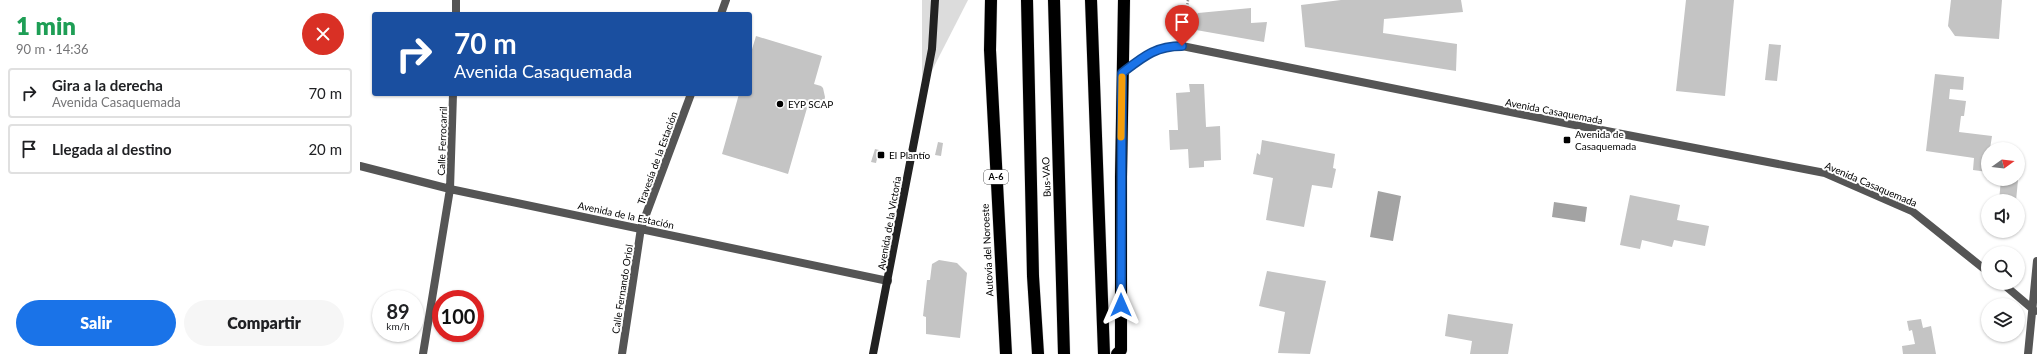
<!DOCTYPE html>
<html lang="es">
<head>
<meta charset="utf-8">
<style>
	:root { --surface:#fff; --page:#f6f6f6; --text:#202124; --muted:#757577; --line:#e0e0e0; --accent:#1a73e8 }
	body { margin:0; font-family:Lato,sans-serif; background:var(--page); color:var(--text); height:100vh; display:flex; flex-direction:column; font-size:15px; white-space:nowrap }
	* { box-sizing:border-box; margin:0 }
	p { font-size:13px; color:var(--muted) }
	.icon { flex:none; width:22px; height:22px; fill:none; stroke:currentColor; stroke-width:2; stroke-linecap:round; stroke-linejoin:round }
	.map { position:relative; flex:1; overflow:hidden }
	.panel { display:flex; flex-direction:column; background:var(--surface); width:360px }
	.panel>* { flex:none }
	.hud { position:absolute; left:12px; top:12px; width:380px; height:84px; border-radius:4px; box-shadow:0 1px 3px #0004; background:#1a4fa0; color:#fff; overflow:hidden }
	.needle { width:26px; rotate:75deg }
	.tools { position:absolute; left:1621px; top:142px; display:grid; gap:8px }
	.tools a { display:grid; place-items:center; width:44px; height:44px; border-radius:50%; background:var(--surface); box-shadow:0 1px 3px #0004; font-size:20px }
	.speed { position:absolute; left:12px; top:290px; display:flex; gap:8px; font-size:20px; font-weight:700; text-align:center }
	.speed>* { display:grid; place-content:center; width:52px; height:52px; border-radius:50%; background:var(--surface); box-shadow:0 1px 3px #0004; line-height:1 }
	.speed small { font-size:10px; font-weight:400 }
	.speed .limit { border:6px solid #d22; background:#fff; color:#111 }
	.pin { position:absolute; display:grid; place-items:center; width:34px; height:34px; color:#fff; margin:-41px -17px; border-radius:50% 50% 50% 0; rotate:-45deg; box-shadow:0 0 4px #0007 }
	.pin .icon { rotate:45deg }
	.me { position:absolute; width:44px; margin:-22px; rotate:0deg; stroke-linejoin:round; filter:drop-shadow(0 0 3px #0008) }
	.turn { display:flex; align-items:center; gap:14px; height:84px; padding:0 16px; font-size:18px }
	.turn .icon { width:52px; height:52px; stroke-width:2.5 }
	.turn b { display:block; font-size:28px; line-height:34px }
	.round { display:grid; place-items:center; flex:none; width:42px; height:42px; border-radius:21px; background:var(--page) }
	.summary { display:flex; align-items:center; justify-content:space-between; height:68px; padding:0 16px }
	h1 { font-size:24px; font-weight:800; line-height:30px; color:#1e9e55 }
	.cta { display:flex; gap:8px; margin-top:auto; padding:8px 16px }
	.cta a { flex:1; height:46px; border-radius:24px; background:var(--accent); color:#fff; font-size:16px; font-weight:800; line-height:46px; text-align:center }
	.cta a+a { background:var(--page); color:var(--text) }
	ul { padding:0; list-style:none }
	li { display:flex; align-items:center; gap:12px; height:50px; margin:0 8px 6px; padding:0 8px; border:2px solid var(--line); border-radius:4px }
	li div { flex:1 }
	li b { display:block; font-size:15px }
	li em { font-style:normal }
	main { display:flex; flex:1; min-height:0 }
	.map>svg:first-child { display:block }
</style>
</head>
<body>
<main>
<section class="panel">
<div class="summary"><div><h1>1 min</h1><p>90 m · 14:36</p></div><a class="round" style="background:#d93025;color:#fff"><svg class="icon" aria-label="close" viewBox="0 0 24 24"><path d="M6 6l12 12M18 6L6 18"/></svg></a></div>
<ul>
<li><svg class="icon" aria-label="right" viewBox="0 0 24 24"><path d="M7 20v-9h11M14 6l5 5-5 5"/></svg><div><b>Gira a la derecha</b><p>Avenida Casaquemada</p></div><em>70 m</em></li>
<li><svg class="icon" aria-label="arrive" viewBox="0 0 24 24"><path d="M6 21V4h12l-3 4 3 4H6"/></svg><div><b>Llegada al destino</b></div><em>20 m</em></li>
</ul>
<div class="cta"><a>Salir</a><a>Compartir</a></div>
</section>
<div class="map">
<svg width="1677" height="354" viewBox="0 0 1677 354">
	<rect width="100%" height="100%" fill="#fff"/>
	<path fill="#dcdcdc" d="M562,0H608L562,90Z"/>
	<path fill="#a3a3a3" d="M1018,191L1041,196L1033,241L1010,237Z
		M1194,202L1227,207L1225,222L1192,217Z"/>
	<path fill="#c4c4c4" d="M981,0H1101L1103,12L1024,19L1023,33L1097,44L1096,71L945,47L941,5Z
		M1326,0H1374L1365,96L1316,91Z
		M1591,0H1642L1639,39L1595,36L1588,26Z
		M891,8V23L907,22L904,42L836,30L830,22L838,13Z
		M396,36L462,56L454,84L461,86L463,88L465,97L464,102L457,108H447L428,174L362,154L379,94H390V56Z
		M1409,44L1421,45L1417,81L1405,80Z
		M1575,74L1604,77L1603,90L1590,89L1589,99L1606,101L1604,116H1601L1599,132L1632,136L1630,149H1628V172L1613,170L1614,158L1566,151Z
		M829,84H844L846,127L860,126L861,160L844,161V167L829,168L828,149L810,150L809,130H818L816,93L830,92Z
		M902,140L975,154L973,168L976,169L972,188L952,185L944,227L906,220L913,178L893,174L897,153L900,155Z
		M578,142L583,143L581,156L575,155Z
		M515,149L519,150L516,163L511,162Z
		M1641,179L1658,180L1656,201H1639Z
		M1270,195L1320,205L1317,220L1349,226L1345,246L1314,240L1312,247L1282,240L1280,249L1260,245Z
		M579,260L597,263L607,273L600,338L566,334V317L563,316L567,280H570L572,264Z
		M907,271L966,281L950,354L918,353L925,312L899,306Z
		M1088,314L1153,324L1148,354H1110L1112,341L1085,336Z
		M1561,319L1563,328L1571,326L1576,354H1543L1542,346L1555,344L1552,330L1549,331L1547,321Z"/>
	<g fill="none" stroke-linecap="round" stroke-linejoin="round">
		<g stroke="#dbdbdb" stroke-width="13">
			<path id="highway" d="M631,0L630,50L646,354
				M667,0L673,276L678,354
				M694,0L704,354
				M731,0L744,354
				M757,354L761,350V177L764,0"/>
		</g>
		<path stroke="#777" stroke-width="2.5" stroke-dasharray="1 2" stroke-linecap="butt" d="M824,31L828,0"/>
		<path stroke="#555" stroke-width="8" d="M96,14V0
			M361,14L366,0
			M762,73C783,57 795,46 822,46L1210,124L1465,173L1552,211L1628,272
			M0,166L90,189L528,281
			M1642,283L1675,311
			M63,354L90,189L93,94
			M262,354L281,228L331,94
			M1668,354L1677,261"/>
		<path stroke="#222" stroke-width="8" d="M513,354L572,49L575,0"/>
		<use href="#highway" stroke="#000" stroke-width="12"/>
	</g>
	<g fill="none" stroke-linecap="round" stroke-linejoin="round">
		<g stroke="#114b97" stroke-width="10">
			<path id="route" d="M761,305L762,73C783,57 795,46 822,46"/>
		</g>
		<use href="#route" stroke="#1a73e8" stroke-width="7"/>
		<path stroke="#f59e0b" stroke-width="7" d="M761,137L762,77"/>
	</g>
	<g fill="#000" stroke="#fff" stroke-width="1.5">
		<circle cx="420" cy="104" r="4"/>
		<rect x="1203" y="136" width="8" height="8" rx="2"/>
		<rect x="517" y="151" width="8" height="8" rx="2"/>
	</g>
	<g text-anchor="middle" stroke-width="4" stroke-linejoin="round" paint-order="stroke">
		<rect fill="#fff" stroke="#4c4c4c" stroke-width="1" x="624" y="170" width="24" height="14" rx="3"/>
		<g font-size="9" font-weight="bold" fill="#000">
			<text x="636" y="180">A-6</text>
		</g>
		<g font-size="10" fill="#000" stroke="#fff" text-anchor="start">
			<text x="428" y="108">EYP SCAP</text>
			<text x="1215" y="138">Avenida de<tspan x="1215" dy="12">Casaquemada</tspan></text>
			<text x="529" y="159">El Plantío</text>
		</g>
		<g font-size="10" fill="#000" stroke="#fff">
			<text transform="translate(1194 111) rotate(11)" y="4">Avenida Casaquemada</text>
			<text transform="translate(82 141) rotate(-88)" y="4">Calle Ferrocarril</text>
			<text transform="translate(297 158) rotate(-70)" y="4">Travesía de la Estación</text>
			<text transform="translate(686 177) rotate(-92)" y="4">Bus-VAO</text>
			<text transform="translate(1511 184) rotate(23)" y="4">Avenida Casaquemada</text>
			<text transform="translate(266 215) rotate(12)" y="4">Avenida de la Estación</text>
			<text transform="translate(529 223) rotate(-80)" y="4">Avenida de la Victoria</text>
			<text transform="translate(627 250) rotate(-93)" y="4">Autovía del Noroeste</text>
			<text transform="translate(262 289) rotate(-81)" y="4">Calle Fernando Oriol</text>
		</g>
	</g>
</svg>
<div class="tools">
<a><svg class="needle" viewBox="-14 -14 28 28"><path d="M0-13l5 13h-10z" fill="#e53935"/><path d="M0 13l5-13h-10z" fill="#757577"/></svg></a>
<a><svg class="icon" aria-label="sound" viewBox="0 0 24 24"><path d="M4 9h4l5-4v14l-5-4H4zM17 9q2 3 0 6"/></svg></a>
<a><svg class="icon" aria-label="search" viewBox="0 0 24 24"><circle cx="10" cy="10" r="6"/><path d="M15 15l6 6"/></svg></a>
<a><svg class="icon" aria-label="layers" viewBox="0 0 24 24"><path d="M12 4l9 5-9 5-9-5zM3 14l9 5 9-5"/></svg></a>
</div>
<div class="speed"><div>89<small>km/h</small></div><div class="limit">100</div></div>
<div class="pin" style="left:822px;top:46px;background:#d93025"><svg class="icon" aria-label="arrive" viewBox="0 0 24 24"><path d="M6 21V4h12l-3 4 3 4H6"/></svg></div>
<svg class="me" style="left:761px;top:305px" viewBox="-20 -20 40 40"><path d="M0-17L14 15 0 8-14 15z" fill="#1a73e8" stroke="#fff" stroke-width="4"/></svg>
<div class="hud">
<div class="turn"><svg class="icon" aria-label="right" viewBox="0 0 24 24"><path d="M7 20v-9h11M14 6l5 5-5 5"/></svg><div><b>70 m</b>Avenida Casaquemada</div></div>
</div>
</div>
</main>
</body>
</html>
